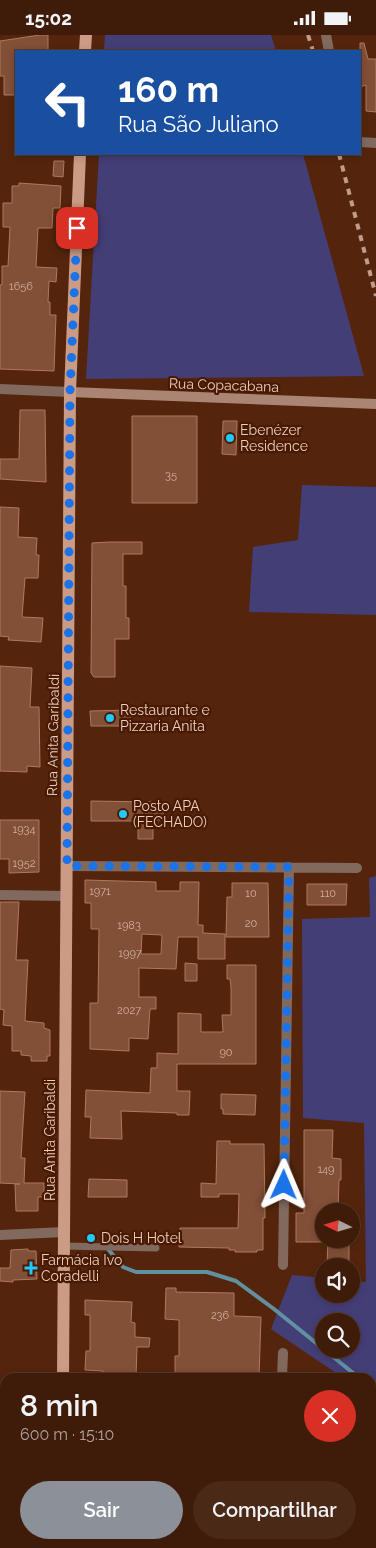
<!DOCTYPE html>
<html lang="pt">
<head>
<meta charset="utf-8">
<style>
	:root { --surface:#3f1c09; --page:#4a2917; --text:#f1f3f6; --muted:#ada19c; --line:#583a2a; --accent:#8c9099 }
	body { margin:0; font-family:Raleway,sans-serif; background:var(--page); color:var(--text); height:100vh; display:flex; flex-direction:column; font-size:19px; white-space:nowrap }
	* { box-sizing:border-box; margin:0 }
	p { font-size:16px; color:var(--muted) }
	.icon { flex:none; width:28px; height:28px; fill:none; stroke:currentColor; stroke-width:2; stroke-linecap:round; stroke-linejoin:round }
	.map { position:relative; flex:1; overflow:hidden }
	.sheet { position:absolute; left:0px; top:1338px; width:376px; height:176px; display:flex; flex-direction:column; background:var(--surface); border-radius:15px 15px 0 0; box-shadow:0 2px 8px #0003,0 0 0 1px var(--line) }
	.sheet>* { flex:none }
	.hud { position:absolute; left:15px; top:15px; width:346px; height:105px; border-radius:0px; box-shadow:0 2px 8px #0003,0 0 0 1px var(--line); background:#1a4fa0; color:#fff; overflow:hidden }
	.needle { width:32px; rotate:275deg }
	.controls { position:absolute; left:315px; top:1168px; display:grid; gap:10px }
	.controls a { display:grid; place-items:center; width:45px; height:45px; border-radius:50%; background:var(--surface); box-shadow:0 2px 8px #0003,0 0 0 1px var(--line); font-size:25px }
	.pin { position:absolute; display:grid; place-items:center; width:42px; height:42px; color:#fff; margin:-21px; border-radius:10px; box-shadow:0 2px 8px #0006 }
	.me { position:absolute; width:55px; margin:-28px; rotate:1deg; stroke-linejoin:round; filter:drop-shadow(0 0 4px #0008) }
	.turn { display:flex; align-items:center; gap:18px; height:105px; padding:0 20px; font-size:22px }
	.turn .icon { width:65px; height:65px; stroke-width:2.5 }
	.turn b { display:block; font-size:35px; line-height:42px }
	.round { display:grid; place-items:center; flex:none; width:52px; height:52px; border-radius:26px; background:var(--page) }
	.head { display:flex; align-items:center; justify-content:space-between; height:85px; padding:0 20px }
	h1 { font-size:30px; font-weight:600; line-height:38px }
	.cta { display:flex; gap:10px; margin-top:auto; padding:10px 20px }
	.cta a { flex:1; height:58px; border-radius:30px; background:var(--accent); color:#fff; font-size:20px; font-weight:600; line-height:58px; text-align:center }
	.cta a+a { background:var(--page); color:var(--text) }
	.status { display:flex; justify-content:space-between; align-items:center; height:35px; padding:0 25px; background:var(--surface); direction:ltr }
	.status svg { height:14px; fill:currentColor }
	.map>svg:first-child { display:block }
</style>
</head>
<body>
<div class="status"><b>15:02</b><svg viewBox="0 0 49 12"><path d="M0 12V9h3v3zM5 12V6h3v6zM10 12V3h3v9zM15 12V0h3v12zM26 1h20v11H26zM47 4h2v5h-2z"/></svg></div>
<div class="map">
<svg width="376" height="1513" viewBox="0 0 376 1513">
	<rect width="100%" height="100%" fill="#54250c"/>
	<path fill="#443e77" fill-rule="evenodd" d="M105,0H271L276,16H104Z
		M99,119H303L364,341L86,344Z
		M302,450L376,452V580L249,577L253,512L298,505Z
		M376,841V1384L371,1377V1342H342L271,1294L292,1240L324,1243V1259H351V1246L366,1247L364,1088L303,1083L302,884L370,882L369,843ZM324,1286H351V1314H324Z"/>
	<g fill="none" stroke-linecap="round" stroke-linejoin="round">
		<path stroke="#6191a1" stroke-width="4" d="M108,1214L123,1232L136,1237H207L236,1246L274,1274L358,1342
			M371,1354L376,1358"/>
	</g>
	<path fill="#824f37" stroke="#af795f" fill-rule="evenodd" d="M40,0H48V16H16V60H4V41H0V6Z
		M360,8H364L368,24H376V77L366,76V50L360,52Z
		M54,126H64L63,142L53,141Z
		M19,148L61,151L60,173H53L52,193H38L36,232L57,233L56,247L49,246L48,267H50V280H56L54,336L0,334V250H2V231H8L10,192H3V168H12V151H19Z
		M20,375H45L46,447L0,444V424H19Z
		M132,381H197V468H132Z
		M223,386H237L236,420L222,419Z
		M0,472L19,473L18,502L37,503L36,520H39L38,543H25L22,582L43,583L41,607L8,605L9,602L0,601Z
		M110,507H142V519H123V551H126V583H129V604H115V642H94L91,638L92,508Z
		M0,631L32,633L30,672H39L40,732L27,731V737L0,736Z
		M130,675V691H91L90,676Z
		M91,766L153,767V769H163L164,785H153V804H138V786H91Z
		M0,785H39V837L9,838V824H0Z
		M85,845L156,847V856H180V847H199L198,890H203V898L225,899V924H198V902H178L176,934L139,933V962H156V974H150L148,1004L129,1003V1016L90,1014V968H98L99,894H91V868H85ZM142,899L162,900L161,919H141Z
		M232,848H268L269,902H226L227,862H232Z
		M307,849H347L346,870H307Z
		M0,867H19L16,925H28L25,986L44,988V993L50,995V1021H47V1026H31V1021L21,1020V1016H12V991L3,990L4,975L0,974Z
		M185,928L197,929V946H185Z
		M227,930H256V1029H177V1056H190L189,1080H177V1078L121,1076L122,1104L90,1103L91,1082H85L86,1055L150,1058L151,1033H157V1018L178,1019V978L201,979V997H223L222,980H231V953L230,944H227Z
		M0,1056L25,1057L21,1123H25L24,1148H44V1162H38V1176H16L15,1149H20L0,1148Z
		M221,1059L256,1060L255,1080L223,1079V1074H221Z
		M304,1095H333L332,1123L341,1124V1145H339L338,1176H324V1207H296V1178H304Z
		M217,1106H230V1109H264L265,1183H263V1215H257V1217H235V1215H229V1213L179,1212L180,1193H238L239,1159H219V1162H201V1148L216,1149Z
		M89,1144L127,1145V1162H88Z
		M328,1204H349V1231H327Z
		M28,1214V1216H36L37,1244L13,1245V1247L0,1246V1233H10L11,1215Z
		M166,1253H176V1257L234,1258V1281L261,1282L259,1342H175V1321H179V1285L165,1284Z
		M85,1265L132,1267L131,1287L135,1288V1302L150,1303L149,1312H137L136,1342H103V1336L85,1335L86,1316H90V1280H85Z"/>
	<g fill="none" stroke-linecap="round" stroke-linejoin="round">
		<path stroke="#81695e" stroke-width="7" d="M64,1211L156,1213"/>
		<path stroke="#81695e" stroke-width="10" d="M326,0L329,16
			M360,107L376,108
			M67,831L357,833
			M0,860L67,861
			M0,1200L64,1197
			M283,1230L289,832
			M282,1342L283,1318
			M371,1415H374
			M280,1513V1509"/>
		<path stroke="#81695e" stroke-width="10" d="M0,354L70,357"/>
		<path stroke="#ab8574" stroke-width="10" d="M70,357L376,369"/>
		<path stroke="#cc9b85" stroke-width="12" d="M85,16L86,0
			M63,1342L70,357L80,119
			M61,1513L62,1509"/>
		<path stroke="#bf9c8b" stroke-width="4" stroke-dasharray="6 6" stroke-linecap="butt" d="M308,0L313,16
			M339,119L376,261"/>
	</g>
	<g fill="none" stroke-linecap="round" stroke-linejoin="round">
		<path stroke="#1a73e8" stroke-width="9" stroke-dasharray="0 16.2" d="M77,193L70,357L67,831L289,832L284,1150"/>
	</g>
	<g fill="#1fc9fd" stroke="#481a02" stroke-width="2">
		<circle cx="230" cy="403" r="5"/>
		<circle cx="110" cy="683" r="5"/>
		<circle cx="123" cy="779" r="5"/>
		<circle cx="91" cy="1203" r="5"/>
		<path d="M28.5 1225.5h5v5h5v5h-5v5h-5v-5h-5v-5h5z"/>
	</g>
	<g text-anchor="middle" stroke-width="4.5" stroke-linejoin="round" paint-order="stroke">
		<g font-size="11" fill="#d2ae9e">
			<text x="21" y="255">1656</text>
			<text x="171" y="444">35</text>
			<text x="24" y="798">1934</text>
			<text x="24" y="832">1952</text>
			<text x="100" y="860">1971</text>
			<text x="251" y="862">10</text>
			<text x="328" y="862">110</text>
			<text x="251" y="892">20</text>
			<text x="129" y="894">1983</text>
			<text x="130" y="922">1997</text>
			<text x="129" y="979">2027</text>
			<text x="226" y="1021">90</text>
			<text x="326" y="1138">149</text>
			<text x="220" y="1284">236</text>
		</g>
		<g font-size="14" fill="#eccdc0" stroke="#481a02">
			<text transform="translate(224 350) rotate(2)" y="5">Rua Copacabana</text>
			<text transform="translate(53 700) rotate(-89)" y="5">Rua Anita Garibaldi</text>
			<text transform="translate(50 1105) rotate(-90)" y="5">Rua Anita Garibaldi</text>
		</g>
		<g font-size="14" fill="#eccdc0" stroke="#481a02" text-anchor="start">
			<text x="240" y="400">Ebenézer<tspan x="240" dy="16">Residence</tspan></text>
			<text x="120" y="680">Restaurante e<tspan x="120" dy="16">Pizzaria Anita</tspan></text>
			<text x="133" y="776">Posto APA<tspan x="133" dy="16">(FECHADO)</tspan></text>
			<text x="101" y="1208">Dois H Hotel</text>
			<text x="41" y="1230">Farmácia Ivo<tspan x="41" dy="16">Coradelli</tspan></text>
		</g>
	</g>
</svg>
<div class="controls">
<a><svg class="needle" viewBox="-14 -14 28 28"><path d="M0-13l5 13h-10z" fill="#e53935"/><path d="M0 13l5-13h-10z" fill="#ada19c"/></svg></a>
<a><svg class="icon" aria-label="sound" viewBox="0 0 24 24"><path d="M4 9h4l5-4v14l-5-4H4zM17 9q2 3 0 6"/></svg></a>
<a><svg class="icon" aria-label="search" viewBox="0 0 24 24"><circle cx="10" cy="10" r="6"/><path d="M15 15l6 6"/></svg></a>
</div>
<div class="pin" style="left:77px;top:193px;background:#d93025"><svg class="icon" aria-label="arrive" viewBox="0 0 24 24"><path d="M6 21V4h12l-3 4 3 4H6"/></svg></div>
<svg class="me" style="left:284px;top:1150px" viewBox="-20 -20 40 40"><path d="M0-17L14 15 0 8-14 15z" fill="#1a73e8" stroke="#fff" stroke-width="4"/></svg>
<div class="hud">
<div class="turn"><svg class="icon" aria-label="left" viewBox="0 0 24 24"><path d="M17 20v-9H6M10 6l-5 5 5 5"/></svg><div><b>160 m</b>Rua São Juliano</div></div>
</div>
<section class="sheet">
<div class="head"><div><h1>8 min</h1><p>600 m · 15:10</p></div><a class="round" style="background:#d93025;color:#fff"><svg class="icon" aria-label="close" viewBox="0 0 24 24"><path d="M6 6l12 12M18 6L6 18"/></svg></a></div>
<div class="cta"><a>Sair</a><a>Compartilhar</a></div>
</section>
</div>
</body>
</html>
